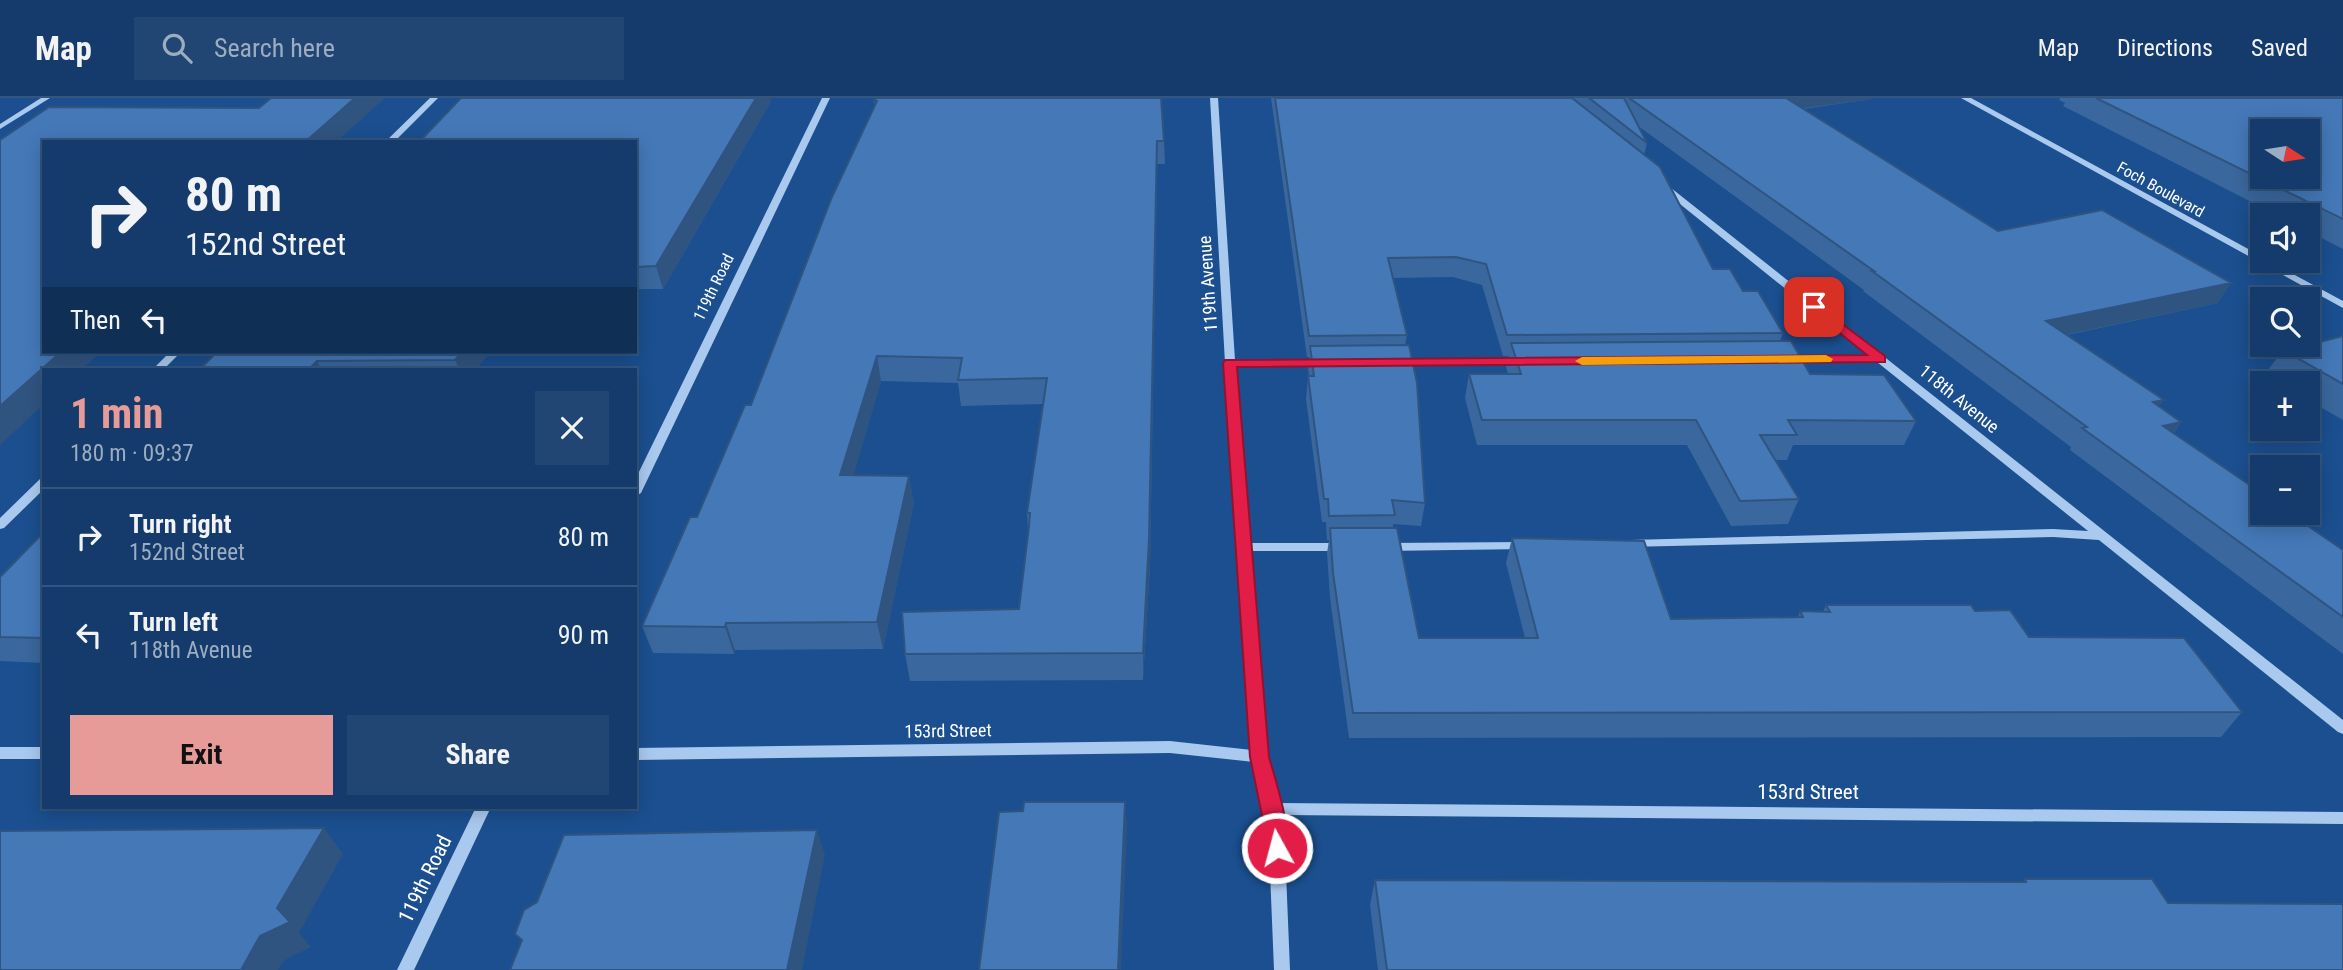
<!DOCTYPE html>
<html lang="en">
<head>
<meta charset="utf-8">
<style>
	:root { --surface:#143b6b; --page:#214673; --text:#f1f3f6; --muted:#9dadc1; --line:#33557e; --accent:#e69b98 }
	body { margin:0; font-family:"Roboto Condensed",sans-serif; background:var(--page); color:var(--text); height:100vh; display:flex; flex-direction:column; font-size:26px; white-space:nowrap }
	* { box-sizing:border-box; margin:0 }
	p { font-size:23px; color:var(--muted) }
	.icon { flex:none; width:38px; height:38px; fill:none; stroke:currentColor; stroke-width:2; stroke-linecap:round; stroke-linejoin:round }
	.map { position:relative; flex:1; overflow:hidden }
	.sheet { position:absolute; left:42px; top:270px; width:595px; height:441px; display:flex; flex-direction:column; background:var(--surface); border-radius:0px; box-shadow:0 4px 18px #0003,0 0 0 2px var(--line) }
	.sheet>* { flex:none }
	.guide { position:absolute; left:42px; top:42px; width:595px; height:214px; border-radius:0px; box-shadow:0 4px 18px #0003,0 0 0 2px var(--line); background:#143b6b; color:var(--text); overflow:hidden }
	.needle { width:46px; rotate:102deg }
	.tools { position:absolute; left:2250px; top:21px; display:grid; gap:14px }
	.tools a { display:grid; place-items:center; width:70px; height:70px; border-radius:0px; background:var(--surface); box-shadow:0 4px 18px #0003,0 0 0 2px var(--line); font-size:35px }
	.pin { position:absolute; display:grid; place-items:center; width:60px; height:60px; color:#fff; margin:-30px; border-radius:14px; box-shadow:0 4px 10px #0006 }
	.me { position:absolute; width:77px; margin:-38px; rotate:353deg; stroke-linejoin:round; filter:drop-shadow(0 0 5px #0008) }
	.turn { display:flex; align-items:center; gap:24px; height:147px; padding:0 28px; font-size:32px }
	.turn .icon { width:91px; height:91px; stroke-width:2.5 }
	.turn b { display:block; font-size:49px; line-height:60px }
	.then { display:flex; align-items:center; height:66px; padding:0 28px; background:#0003; gap:14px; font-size:26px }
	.round { display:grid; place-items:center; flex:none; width:74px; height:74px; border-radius:0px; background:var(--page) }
	.headline { display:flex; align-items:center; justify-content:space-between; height:119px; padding:0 28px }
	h1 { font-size:42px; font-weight:700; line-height:52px; color:var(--accent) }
	.primary-button { display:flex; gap:14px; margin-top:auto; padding:14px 28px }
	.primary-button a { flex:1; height:80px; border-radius:0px; background:var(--accent); color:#111; font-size:28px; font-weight:700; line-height:80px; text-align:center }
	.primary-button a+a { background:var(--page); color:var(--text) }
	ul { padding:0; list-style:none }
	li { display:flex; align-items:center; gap:21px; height:98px; padding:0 28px; border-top:2px solid var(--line) }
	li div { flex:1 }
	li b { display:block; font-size:26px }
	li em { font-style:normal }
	header { display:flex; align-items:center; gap:42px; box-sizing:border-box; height:98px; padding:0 35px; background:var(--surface); border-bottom:2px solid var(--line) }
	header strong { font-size:33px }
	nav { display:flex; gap:38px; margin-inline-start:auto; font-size:24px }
	.search { width:490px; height:63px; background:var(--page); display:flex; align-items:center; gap:18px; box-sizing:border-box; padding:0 24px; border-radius:0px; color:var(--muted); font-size:26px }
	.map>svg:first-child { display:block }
</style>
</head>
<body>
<header>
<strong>Map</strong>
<div class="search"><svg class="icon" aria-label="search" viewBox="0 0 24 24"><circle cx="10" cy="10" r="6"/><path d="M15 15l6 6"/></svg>Search here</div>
<nav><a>Map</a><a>Directions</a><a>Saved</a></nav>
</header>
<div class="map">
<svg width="2343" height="872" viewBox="0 0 2343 872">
	<rect width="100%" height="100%" fill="#1b4f8f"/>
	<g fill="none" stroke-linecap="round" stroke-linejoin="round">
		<path fill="#a9c9ee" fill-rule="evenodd" d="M41,0H50L0,31V26Z
			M430,0H438L394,44H385Z
			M822,0H830L641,395L635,399V382Z
			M1210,0H1218L1235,262L1323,261L1328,264L1323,267L1235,268L1250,445H1343L1349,449L1343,453H1251L1267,659L1278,705L2343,714V726L1280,717L1285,750L1290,872H1274L1269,750L1264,711L1254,664L1170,655L635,662V650L1170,643L1252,652L1225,265Z
			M1961,0H1971L2263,159V163H2269L2343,203V210Z
			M1660,86H1666L2343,622V636L2338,634L2099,442L2053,439L1626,449L1624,446L1626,443L1630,442L2053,431L2088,433L1877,264L1782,263L1781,261L1786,258H1869L1660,90Z
			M170,254H181L164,271H153Z
			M1522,260L1527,263L1526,265L1397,267L1392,264L1397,261Z
			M44,380V391L4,430L0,431V420L40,381Z
			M1525,444L1531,448L1529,451L1385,453L1379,449L1385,445Z
			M0,649H44V661H0Z
			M476,709H491L414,872H397Z"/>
	</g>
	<path fill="#3a679d" d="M461,0H770L771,3L663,191H635V44Z
		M1271,0H1873L1872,1L1803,11L1998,133L2218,205L2067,237L2159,309L2181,324L2174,335L2343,452V556L2070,352L2071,349L1863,193L1864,192L1638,28L1647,45L1644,57L1713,171L1743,193L1783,235L1780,243L1810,276L1916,323L1904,347H1793L1787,362H1775L1799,401L1788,426L1731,428L1687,347H1477L1465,300L1469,276H1508L1506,269L1509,258H1503L1482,187L1453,179L1393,180L1407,237L1405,247L1425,405L1421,428L1393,426V430L1419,540H1525L1506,465L1512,440L1671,521L1798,519L1800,513L1823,514L1826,507L1975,513L2029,539L2242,614L2221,639L1349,640L1330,500L1327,455L1329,442H1327L1326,424H1322L1306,301L1308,278H1309L1308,270L1309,259H1307Z
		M2060,0H2343V151L2308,133V117H2277L2063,8L2065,5L2059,2Z
		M874,3L1164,43L1165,66H1157L1150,468L1143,582L910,583L905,556L1019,511L1028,432L1027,415L1043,306L961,308L958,285L881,283L853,377L914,404L883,551L735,552L734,556L653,555L642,528L697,419L751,307L875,7Z
		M2343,238V322L2308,302V285H2280L2265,276L2283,252Z
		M217,254H490L476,271H200Z
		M44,434V565L0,563V479Z
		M2025,781L2168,805L2343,872H1378L1370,807L1375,782L2023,784Z"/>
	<path fill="#305480" d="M355,0H385L336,44H305Z
		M756,0H770L771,3L663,191L656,168Z
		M1779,0H1873L1872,1L1774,14Z
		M1157,43L1150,468L1143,582V555Z
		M2231,185L2218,205L2035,243L2046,223Z
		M61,254H101L82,271H44V306L0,347V308Z
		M462,254H490L476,271H459L455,262Z
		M877,258L881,283L846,404L840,377Z
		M317,263L321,271H309Z
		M2164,302L2150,323L2153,304Z
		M2181,324L2167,345L2163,328Z
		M909,378L914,404L883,551L877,524Z
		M726,525L735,552L734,556L725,529Z
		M1125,704L1127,730L1121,872H1118Z
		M324,730L343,756L299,835L311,849L283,863L278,872H241Z
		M817,732L825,757L802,872H787Z"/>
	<path fill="#4478b7" stroke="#305480" stroke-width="2" fill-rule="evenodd" d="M271,0H355L305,44H44V254H61L0,308V42L49,9L259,10Z
		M461,0H756L656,168L635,169V44H419Z
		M876,0H1161L1164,43H1157L1149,441L1143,555L905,556L902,514L1019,511L1029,428L1030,415H1027L1047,280L958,282L962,260L877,258L840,377L909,378L877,524L726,525L725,529L642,528L690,419H697L745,307H751L832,99L877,3H874Z
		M1275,0H1572L1660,69L1713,171H1730L1743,193H1758L1783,235L1507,237L1486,166L1456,159L1388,160L1407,237L1309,238Z
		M1589,0H1624L1647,45Z
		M1629,0H1786L1998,133L2102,112L2231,185L2046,223L2164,302L2153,304L2181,324L2163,328L2263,396V415H2289L2343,452V519L2082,330L2087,329L1872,173H1874Z
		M2096,0H2343V121ZM2263,33H2308V79H2263Z
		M2343,238V286L2283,252L2308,247Z
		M1791,243L1810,276L1884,277L1916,323L1788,322L1797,337H1760L1799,401L1740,403L1696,322H1482L1469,276H1521L1511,245Z
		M1409,247L1417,285L1425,405L1392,402L1395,417L1329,418L1328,401H1324L1308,278H1314L1310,248Z
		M217,254H462L455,262L317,263L309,271H200Z
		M1330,430H1397L1419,540H1538L1512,440L1644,443L1671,521L1803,519L1800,513L1830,514L1826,507H1971L1975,513L2010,512L2029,539L2184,540L2242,614L1353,615L1333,475Z
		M44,434V540L0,539V479Z
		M1024,704H1125L1118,872H979L999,714L1023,713Z
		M324,730L277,810L290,824L260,838L241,872H0V733Z
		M817,732L787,872H510L522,842L515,836L524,812L537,804L564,737Z
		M2025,781H2152L2168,805L2343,806V872H1387L1375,782L2026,784Z"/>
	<path fill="#e11d48" stroke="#92132f" stroke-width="2" d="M1814,205L1885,258V264L1237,269L1269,659C1275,681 1294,736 1284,756L1277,758L1270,756L1250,659L1223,265L1225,262L1867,257L1810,211L1808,209Z"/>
	<path fill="#f59e0b" d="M1826,257L1833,261L1831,264L1582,267L1575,263L1582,259Z"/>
	<g text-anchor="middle" stroke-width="7" stroke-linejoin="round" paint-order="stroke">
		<g font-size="16" fill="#fff" stroke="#1b4f8f">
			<text transform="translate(2161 91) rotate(29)" y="6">Foch Boulevard</text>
			<text transform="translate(713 189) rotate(-64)" y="6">119th Road</text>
		</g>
		<g font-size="18" fill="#fff" stroke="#1b4f8f">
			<text transform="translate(1208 186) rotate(-94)" y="6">119th Avenue</text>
			<text transform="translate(1959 301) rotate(39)" y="6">118th Avenue</text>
			<text transform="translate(948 633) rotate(-1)" y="6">153rd Street</text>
		</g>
		<g font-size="21" fill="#fff" stroke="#1b4f8f">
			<text x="1808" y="701">153rd Street</text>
			<text transform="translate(425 781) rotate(-64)" y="7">119th Road</text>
		</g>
	</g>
</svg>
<div class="tools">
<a><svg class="needle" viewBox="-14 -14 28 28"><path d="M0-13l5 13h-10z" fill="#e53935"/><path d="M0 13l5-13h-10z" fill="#9dadc1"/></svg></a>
<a><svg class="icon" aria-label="sound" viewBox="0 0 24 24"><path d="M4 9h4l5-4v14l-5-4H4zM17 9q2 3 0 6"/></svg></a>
<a><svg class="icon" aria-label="search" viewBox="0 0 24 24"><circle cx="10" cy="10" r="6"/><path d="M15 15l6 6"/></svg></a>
<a>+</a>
<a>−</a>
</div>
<div class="pin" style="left:1814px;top:209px;background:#d93025"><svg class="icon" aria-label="arrive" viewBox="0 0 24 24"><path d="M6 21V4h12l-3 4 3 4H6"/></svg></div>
<svg class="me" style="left:1277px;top:750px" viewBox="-20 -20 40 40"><circle r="17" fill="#e11d48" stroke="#fff" stroke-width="3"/><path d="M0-11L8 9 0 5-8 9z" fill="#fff"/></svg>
<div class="guide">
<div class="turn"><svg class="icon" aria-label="right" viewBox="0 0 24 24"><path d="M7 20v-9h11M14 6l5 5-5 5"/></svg><div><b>80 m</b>152nd Street</div></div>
<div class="then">Then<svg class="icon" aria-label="left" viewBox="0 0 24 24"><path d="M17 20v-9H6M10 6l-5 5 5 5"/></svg></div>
</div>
<section class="sheet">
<div class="headline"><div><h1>1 min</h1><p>180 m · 09:37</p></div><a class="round"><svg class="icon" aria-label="close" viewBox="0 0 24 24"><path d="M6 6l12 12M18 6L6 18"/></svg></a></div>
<ul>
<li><svg class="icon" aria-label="right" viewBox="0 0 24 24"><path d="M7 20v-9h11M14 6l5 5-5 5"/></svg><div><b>Turn right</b><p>152nd Street</p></div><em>80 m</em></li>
<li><svg class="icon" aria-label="left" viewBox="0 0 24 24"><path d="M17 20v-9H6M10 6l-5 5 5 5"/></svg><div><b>Turn left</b><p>118th Avenue</p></div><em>90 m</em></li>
</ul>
<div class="primary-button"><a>Exit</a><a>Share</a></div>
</section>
</div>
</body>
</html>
